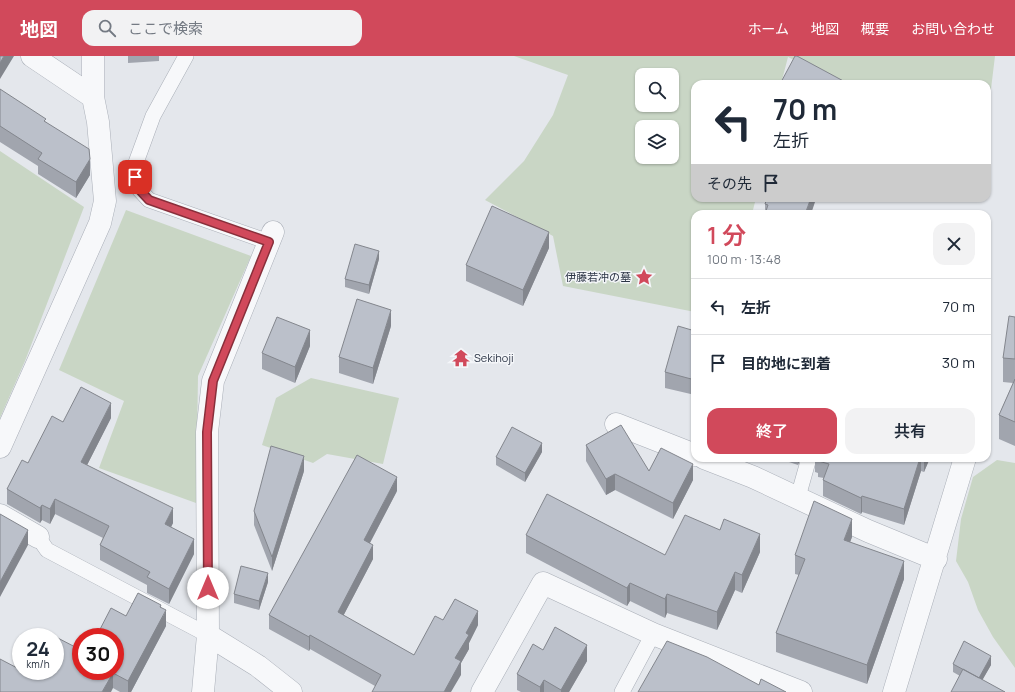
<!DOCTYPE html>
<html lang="ja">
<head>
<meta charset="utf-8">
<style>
	:root { --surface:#fff; --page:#f2f2f3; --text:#1f2937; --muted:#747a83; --line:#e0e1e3; --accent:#d1495b }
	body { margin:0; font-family:Manrope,"Noto Sans JP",sans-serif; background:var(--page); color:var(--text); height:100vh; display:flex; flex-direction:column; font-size:15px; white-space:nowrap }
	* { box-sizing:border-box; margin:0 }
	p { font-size:13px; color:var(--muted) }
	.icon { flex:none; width:22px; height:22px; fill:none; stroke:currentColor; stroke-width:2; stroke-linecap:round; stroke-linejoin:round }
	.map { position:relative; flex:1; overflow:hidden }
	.side { position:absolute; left:691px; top:154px; width:300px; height:252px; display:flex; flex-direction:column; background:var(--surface); border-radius:12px; box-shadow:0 1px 3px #0004 }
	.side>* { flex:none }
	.banner { position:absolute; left:691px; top:24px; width:300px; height:122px; border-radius:12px; box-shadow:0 1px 3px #0004; background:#fff; color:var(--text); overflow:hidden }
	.controls { position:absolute; left:635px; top:12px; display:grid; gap:8px }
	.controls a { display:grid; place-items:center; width:44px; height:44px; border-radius:8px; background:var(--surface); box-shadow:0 1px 3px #0004; font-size:20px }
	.speed { position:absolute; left:12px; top:572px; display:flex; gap:8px; font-size:20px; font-weight:700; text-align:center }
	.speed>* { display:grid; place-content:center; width:52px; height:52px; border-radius:50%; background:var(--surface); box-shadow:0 1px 3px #0004; line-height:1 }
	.speed small { font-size:10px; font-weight:400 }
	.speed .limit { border:6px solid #d22; background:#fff; color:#111 }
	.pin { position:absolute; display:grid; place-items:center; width:34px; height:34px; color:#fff; margin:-17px; border-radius:8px; box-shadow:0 2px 6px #0006 }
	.me { position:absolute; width:44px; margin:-22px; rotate:0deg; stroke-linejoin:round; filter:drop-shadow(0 0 3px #0008) }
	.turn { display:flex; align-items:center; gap:14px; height:84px; padding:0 16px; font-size:18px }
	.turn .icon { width:52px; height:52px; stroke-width:2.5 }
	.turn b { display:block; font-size:28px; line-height:34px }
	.then { display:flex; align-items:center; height:38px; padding:0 16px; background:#0003; gap:8px; font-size:15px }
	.round { display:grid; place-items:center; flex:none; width:42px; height:42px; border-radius:12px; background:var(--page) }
	.overview { display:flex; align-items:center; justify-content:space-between; height:68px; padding:0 16px }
	h1 { font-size:24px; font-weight:600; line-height:30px; color:var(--accent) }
	.button { display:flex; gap:8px; margin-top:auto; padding:8px 16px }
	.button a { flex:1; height:46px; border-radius:12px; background:var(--accent); color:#fff; font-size:16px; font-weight:600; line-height:46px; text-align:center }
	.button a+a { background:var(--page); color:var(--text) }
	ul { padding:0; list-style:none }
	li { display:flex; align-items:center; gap:12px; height:56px; padding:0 16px; border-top:1px solid var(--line) }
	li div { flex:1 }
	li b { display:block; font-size:15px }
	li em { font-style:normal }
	header { display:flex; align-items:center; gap:24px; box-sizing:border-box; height:56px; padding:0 20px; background:var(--accent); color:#fff }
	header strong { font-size:19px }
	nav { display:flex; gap:22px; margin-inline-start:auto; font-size:14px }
	.search { width:280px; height:36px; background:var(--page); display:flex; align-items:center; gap:10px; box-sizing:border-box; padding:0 14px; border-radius:12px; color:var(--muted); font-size:15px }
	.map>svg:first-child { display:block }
</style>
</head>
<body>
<header>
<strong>地図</strong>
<div class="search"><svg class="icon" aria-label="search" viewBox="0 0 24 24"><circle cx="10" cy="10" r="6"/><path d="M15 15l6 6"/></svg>ここで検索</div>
<nav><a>ホーム</a><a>地図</a><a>概要</a><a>お問い合わせ</a></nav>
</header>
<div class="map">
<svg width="1015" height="636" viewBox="0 0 1015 636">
	<rect width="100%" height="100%" fill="#e4e7ec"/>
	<path fill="#c9d6c5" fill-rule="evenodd" d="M514,0H995L987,66V28H840L788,1L781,28H695V142H756L752,158H695V256L563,230L553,180L485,144L524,105L553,59L568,19ZM642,19H672V49H642ZM642,71H672V101H642Z
		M0,95L84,151L25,305L0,362Z
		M126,154L251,200L198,320L196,447L99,412L124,345L59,314Z
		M311,322L399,342L383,408L327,398L313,407L262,389L276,342Z
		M997,404L1015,407V612L993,581L978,554L968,526L956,505L961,463L973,421Z"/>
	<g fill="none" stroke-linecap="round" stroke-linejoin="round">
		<g stroke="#a9aeb7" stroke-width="16">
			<path id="lane" d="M186,0L153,60L134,112L136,130L149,144L269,186
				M798,441L809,402
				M38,481L47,494L208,579
				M622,636L653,578"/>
		</g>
		<g stroke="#a9aeb7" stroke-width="23">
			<path id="street" d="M32,0L93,41
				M616,368L695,399
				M0,391L100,167L105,145L98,66L93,41V0
				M704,402L753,421L868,475L936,503
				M0,459L38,481
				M208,579L258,610L291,636
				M203,636L208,579L207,376L213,325L273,176
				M482,636L543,527L653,578L801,636
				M894,636L965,402"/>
		</g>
		<use href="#lane" stroke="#f7f8fa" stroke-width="15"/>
		<use href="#street" stroke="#f7f8fa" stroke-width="22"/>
	</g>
	<path fill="#a1a5ae" d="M128,0H159V5L128,7Z
		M0,33L46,66L90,119L76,142L38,118V110L0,86Z
		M815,142V146L765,158V148Z
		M549,192L523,250L466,225V209Z
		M379,203L369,238L345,231V223Z
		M1015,261V390L999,383V359L1013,327L1003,326V302Z
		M391,270L373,328L339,317V301Z
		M695,275V339L665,332V316Z
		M310,290L295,327L262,313V297Z
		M111,362L87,409L173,467L171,471L194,498L169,548L147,537V529L100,504V489L103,482L55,458L50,468L42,464L40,467L7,448V433L28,407L63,366Z
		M586,389L649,415L693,424L673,463L615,434L606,439L586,405Z
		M542,396L525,426L496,409V401Z
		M777,402H800L798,409Z
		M815,402H930L924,416L921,415L904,469L862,456L861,458L823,440V424L824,422L818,421V417L815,416Z
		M304,415L272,515L254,469V455Z
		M397,435L370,487L373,503L343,560L414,599L443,564L478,569L469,587V593L461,607V619L375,630L310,593L309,595L269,573V559Z
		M526,479L665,499L760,496L742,537L735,534L717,574L667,557L665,562L630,545L627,550L526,497Z
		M852,481L850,486L904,523L867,628L776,596V577L799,519L795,518V499Z
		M268,526L259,554L234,547V538Z
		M161,552L166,570L131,636H120L113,632L27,617L81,615L126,560Z
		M543,594L587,605L569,636H521L517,634V618Z
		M953,608L991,609L982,624L960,620L953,616Z"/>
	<path fill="#83868d" d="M4,0H14L0,23V7Z
		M90,103V119L76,142V126Z
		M811,142H815V146L811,158H805Z
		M549,176V192L523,250V234Z
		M379,195V203L369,238V229Z
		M391,254V270L373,328V312Z
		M310,274V290L295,327V311Z
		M111,347V362L81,421V406Z
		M542,387V396L525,426V417Z
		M304,400V415L272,515V501Z
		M798,402H800L798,409Z
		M920,402H921V415L904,469V453Z
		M924,402H930L924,416Z
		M693,408V424L673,463V447Z
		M615,418V434L606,439V423Z
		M397,421V435L364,498V484Z
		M862,440V456L861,458V442Z
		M55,443V458L50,468V453Z
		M42,449V464L40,467V452Z
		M173,452V467L165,483V468Z
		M852,463V481L844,502V484Z
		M28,474V489L0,541V526Z
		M760,478V496L742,537V519Z
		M194,483V498L169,548V533Z
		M373,489V503L338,570V556Z
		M904,505V523L867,628V609Z
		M735,516V534L717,574V556Z
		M268,517V526L259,554V545Z
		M630,527V545L627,550V532Z
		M667,538V557L665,562V543Z
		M161,549V564L166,554V570L131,636H128V625Z
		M478,555V569L469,587V593L461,607V619L451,636H444L455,602L466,577Z
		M310,579V593L309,595V581Z
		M587,589V605L569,636H561V634Z
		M991,600V609L979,630V622Z
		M113,617V632L111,636H102Z
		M544,624V636H540V631Z"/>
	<path fill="#bbc0ca" stroke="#83868d" d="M0,0H4L0,7Z
		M795,0H797L849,28H780Z
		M0,33L46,63L44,65L89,93L90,103L76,126L38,103L42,97L0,70Z
		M767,142H811L805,158H765L768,149L765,148Z
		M492,150L549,176L523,234L466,209Z
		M355,188L379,195L369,229L345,223Z
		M357,243L391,254L373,312L339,301Z
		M1009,260L1015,261V303L1003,302Z
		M277,261L310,274L295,311L262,297Z
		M678,270L695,275V324L665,316Z
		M1015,323V366L999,359Z
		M81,331L111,347L81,406L173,452L165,468L194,483L169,533L147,521L150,516L100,489L109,470L55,443L50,453L42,449L40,452L7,433L22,404L28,407L52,360L63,366Z
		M621,369L649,415L661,392L693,408L673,447L615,418L606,423L586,389Z
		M512,371L542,387L525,417L496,401Z
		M271,390L304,400L272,501L254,455Z
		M357,399L397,421L364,484L373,489L338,556L414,599L435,560L443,564L455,543L478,555L466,577L469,579L455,602L461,605L444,636H372L381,619L310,579L309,581L269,559Z
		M819,402H920L904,453L862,440L861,442L823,424L829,408L818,405Z
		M547,438L665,499L685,459L720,474L724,463L760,478L742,519L735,516L717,556L667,538L665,543L630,527L627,532L526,479Z
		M814,445L852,463L844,484L904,505L867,609L776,577L805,503L795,499Z
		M0,458L28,474L0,526Z
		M241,510L268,517L259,545L234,538Z
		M138,537L161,549L160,551L166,554L128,625L113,617L102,636H0V603L21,614V615H23L27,617L29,615H55V581H49L50,578L81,594V615H115V581H96L111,552L126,560Z
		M555,571L587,589L561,634L544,624L540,631L517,618L533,588L543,594Z
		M667,585L707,601L759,629L761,623L786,636H638Z
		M964,585L991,600L979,622L953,608Z
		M963,613L1005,636H951Z"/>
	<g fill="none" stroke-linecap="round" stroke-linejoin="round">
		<g stroke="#882f3b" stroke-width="10">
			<path id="route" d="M135,121L136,130L149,144L269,186L213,325L207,376L208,532"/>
		</g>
		<use href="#route" stroke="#d1495b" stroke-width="7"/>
	</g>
	<defs>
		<g id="sight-bare" transform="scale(1.38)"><path d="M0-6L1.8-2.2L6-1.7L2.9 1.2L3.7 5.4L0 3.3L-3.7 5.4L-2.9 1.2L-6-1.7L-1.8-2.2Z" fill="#d1495b" stroke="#f4f6f9" stroke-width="2.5" paint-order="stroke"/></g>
		<g id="temple-bare" transform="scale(1.38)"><path d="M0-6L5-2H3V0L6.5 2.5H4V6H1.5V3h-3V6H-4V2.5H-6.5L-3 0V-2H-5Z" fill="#d1495b" stroke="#f4f6f9" stroke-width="2.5" paint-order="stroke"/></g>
	</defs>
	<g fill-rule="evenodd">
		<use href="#sight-bare" x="644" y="221"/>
		<use href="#temple-bare" x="461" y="302"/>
	</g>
	<g text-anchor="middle" stroke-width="3" stroke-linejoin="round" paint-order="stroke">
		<g font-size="11" fill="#2b3445" stroke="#f4f6f9" text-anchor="end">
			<text x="631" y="225">伊藤若冲の墓</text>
			<text x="474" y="306" text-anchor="start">Sekihoji</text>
		</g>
	</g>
</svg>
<div class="controls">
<a><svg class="icon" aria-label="search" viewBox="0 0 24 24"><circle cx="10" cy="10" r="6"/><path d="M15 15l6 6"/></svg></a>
<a><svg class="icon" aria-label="layers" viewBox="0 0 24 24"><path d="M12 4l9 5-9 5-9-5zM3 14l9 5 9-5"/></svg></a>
</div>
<div class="speed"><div>24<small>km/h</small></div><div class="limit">30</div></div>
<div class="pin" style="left:135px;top:121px;background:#d93025"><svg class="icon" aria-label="arrive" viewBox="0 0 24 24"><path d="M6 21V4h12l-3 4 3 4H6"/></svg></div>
<svg class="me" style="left:208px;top:532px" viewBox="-20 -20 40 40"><circle r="19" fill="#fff"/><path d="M0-13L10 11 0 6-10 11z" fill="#d1495b"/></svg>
<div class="banner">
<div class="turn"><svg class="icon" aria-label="left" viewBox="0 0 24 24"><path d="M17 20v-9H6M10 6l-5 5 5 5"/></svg><div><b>70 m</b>左折</div></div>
<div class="then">その先<svg class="icon" aria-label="arrive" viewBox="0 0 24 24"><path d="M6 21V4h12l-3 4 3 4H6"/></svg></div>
</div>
<section class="side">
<div class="overview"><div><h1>1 分</h1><p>100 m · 13:48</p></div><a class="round"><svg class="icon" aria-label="close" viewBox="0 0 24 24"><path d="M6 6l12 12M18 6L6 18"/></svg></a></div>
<ul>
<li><svg class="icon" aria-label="left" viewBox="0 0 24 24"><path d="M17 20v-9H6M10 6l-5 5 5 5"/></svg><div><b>左折</b></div><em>70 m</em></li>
<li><svg class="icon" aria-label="arrive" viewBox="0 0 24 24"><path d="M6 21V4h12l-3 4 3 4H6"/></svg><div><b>目的地に到着</b></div><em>30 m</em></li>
</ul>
<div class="button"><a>終了</a><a>共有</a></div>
</section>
</div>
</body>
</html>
